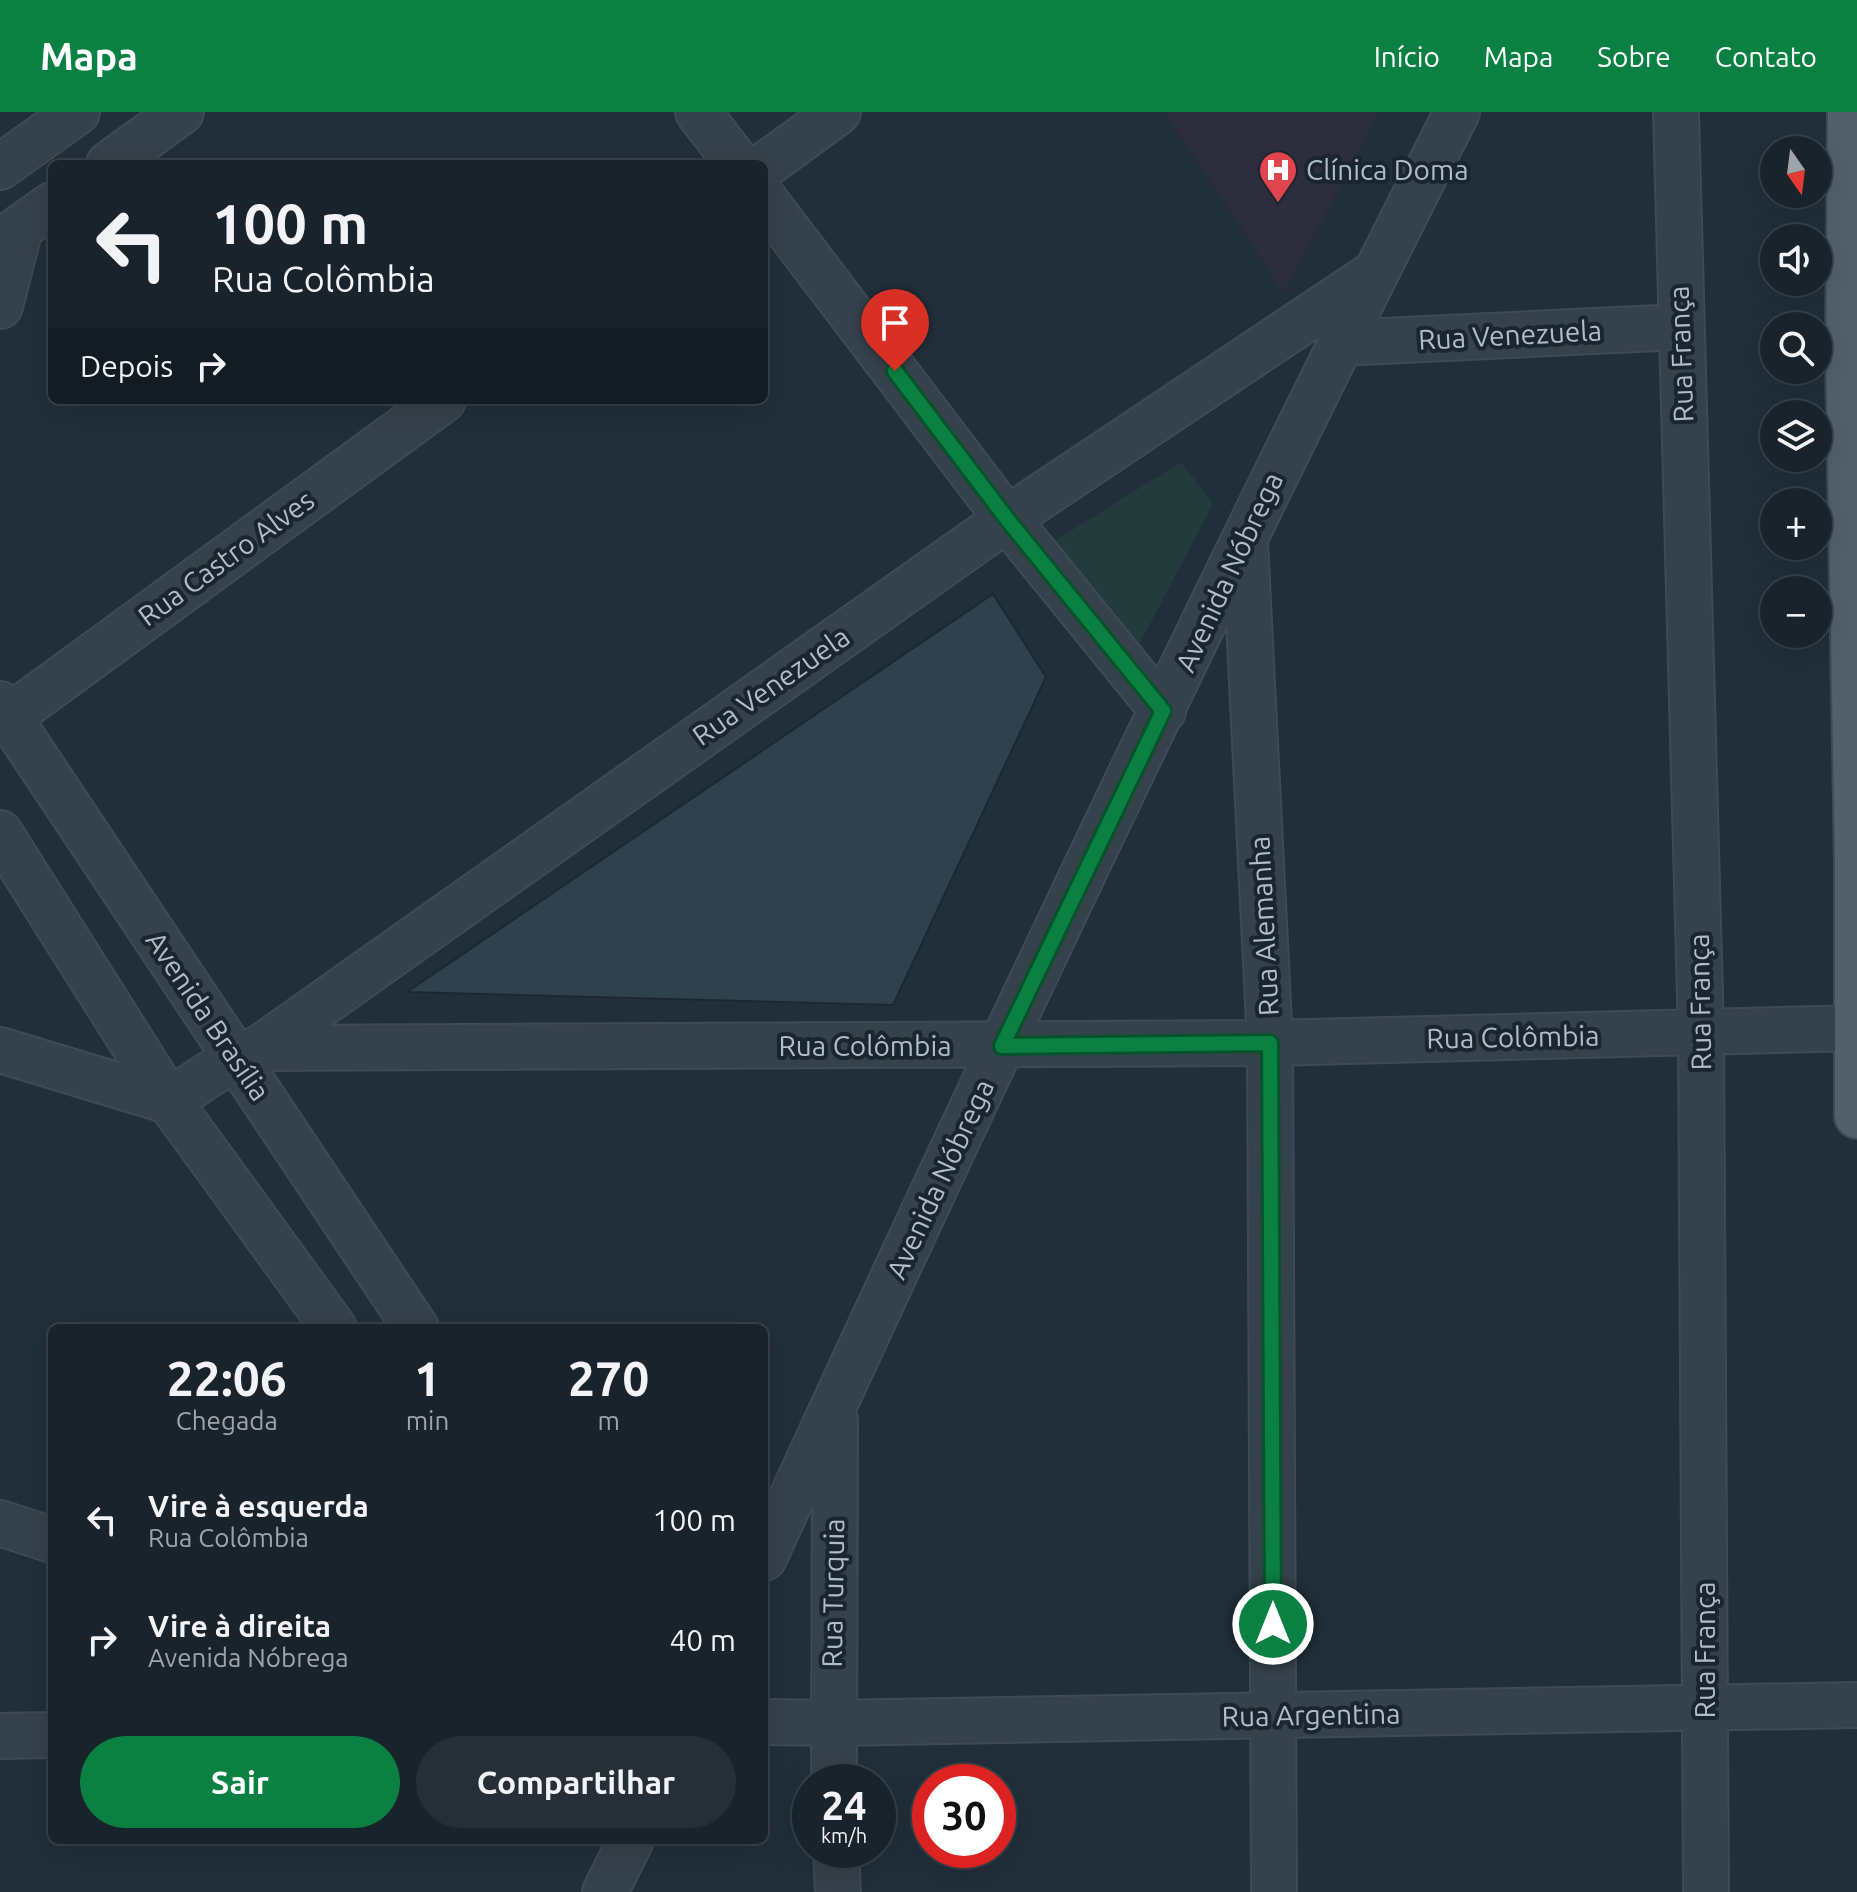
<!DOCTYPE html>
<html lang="pt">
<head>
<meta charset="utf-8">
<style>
	:root { --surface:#19232c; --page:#262f38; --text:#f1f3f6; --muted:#9fa4a9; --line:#374048; --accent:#0b8043 }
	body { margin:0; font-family:Ubuntu,sans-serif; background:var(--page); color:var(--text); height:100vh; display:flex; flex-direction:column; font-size:30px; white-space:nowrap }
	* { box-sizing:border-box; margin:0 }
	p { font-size:26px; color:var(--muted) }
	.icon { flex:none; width:44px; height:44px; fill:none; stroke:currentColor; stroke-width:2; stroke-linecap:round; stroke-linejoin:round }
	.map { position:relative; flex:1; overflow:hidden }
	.drawer { position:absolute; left:48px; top:1212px; width:720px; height:520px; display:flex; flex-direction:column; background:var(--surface); border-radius:12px; box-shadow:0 8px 32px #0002,0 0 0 2px var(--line) }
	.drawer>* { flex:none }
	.hud { position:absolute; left:48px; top:48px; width:720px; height:244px; border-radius:12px; box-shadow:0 8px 32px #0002,0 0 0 2px var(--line); background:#19232c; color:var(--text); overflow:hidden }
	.needle { width:52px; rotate:166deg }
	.fabs { position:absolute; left:1760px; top:24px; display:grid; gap:16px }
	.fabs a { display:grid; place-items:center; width:72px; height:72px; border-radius:50%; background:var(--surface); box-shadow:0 8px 32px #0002,0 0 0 2px var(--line); font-size:40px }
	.speed { position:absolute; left:792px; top:1652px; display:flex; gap:16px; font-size:40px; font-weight:700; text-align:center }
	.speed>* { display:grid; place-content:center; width:104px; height:104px; border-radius:50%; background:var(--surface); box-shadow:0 8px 32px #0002,0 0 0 2px var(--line); line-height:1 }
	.speed small { font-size:20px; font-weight:400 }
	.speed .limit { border:12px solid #d22; background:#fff; color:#111 }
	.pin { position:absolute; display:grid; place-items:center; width:68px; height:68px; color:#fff; margin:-82px -34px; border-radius:50% 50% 50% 0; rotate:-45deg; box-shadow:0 0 8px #0007 }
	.pin .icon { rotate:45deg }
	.me { position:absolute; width:88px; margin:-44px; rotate:0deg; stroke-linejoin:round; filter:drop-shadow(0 0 6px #0008) }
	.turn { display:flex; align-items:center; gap:28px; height:168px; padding:0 32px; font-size:36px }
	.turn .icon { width:104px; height:104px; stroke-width:2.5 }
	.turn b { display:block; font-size:56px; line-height:68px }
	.then { display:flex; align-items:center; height:76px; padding:0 32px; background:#0003; gap:16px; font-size:30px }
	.eta { display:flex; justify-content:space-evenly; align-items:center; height:136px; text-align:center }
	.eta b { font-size:48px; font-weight:600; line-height:56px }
	.action { display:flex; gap:16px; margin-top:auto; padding:16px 32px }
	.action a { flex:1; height:92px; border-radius:48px; background:var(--accent); color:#fff; font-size:32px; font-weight:600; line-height:92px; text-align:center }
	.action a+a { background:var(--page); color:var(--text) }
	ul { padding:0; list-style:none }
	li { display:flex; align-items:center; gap:24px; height:120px; padding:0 32px }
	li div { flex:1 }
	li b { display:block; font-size:30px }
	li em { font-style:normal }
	header { display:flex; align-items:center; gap:48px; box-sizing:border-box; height:112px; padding:0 40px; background:var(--accent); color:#fff }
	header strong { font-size:38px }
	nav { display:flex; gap:44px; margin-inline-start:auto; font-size:28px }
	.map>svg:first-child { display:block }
</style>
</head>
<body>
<header>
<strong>Mapa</strong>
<nav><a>Início</a><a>Mapa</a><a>Sobre</a><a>Contato</a></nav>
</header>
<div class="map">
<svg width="1857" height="1780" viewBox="0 0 1857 1780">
	<rect width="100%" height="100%" fill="#212f3a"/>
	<path fill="#2d2d3c" d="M1171,0H1378L1284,181L1166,3Z"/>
	<path fill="#233b3b" d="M1181,350L1213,392L1138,535L1048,433Z"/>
	<path fill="#30414e" stroke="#1c2831" stroke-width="2" d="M993,482L1046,565L893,893L407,880Z"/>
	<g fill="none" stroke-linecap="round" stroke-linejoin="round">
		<g stroke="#3e4a54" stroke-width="48">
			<path id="minor" d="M698,0L738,52
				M1676,0L1701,921L1706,1780
				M764,54L838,0
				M764,87L1007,407L1163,599
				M0,194L20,116
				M1340,231L1680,215
				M1245,430L1270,931L1274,1780
				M0,592L416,1216
				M9,605L443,288
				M0,721L169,989L334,1216
				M260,936L1270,931L1855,916
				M0,938L169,989L236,945L260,936L1007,407L1375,161
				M0,1411L52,1428
				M764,1446C986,960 1215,477 1457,0
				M764,1610L832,1611L1857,1593
				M0,1624L52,1623
				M834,1670L835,1308
				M836,1738L838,1780
				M605,1780L631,1728"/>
		</g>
		<g stroke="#3e4a54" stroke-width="48">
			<path id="tertiary" d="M109,52L181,0
				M0,55L77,0
				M0,130L52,93"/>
		</g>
		<g stroke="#3e4a54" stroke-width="48">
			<path id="primary" d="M1850,0L1848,241L1857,748V1004"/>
		</g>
		<use href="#minor" stroke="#35414b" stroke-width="44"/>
		<use href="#tertiary" stroke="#35414b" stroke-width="44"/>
		<use href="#primary" stroke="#53606b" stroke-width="44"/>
	</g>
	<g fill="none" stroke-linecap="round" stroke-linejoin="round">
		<g stroke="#07532c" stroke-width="20">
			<path id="route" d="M895,259L1007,407L1163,599L1002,934L1270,931L1273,1512"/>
		</g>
		<use href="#route" stroke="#0b8043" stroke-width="14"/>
	</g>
	<defs>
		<g id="hospital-pin" transform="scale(2)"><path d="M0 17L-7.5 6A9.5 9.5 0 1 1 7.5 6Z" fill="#e0444e" stroke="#1a262f"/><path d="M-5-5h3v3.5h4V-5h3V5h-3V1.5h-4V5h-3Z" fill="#fff"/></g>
	</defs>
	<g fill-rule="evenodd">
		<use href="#hospital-pin" x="1278" y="58"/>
	</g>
	<g text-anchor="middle" stroke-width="8" stroke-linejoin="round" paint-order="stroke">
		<g font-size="28" fill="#b0bcc7" stroke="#1a262f" text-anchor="start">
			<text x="1306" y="68">Clínica Doma</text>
		</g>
		<g font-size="28" fill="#b0bcc7" stroke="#1a262f">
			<text transform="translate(1510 223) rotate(-3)" y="10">Rua Venezuela</text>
			<text transform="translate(1681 242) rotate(-92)" y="10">Rua França</text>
			<text transform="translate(226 446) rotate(-36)" y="10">Rua Castro Alves</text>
			<text transform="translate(1229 460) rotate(-65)" y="10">Avenida Nóbrega</text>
			<text transform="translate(771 574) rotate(-35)" y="10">Rua Venezuela</text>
			<text transform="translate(1264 814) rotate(-93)" y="10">Rua Alemanha</text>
			<text transform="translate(1700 890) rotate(-91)" y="10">Rua França</text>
			<text transform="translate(208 904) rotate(56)" y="10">Avenida Brasília</text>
			<text transform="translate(1513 925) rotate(-1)" y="10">Rua Colômbia</text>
			<text x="865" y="944">Rua Colômbia</text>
			<text transform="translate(940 1067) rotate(-65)" y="10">Avenida Nóbrega</text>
			<text transform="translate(833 1481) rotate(-89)" y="10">Rua Turquia</text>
			<text transform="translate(1705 1538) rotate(-90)" y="10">Rua França</text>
			<text transform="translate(1311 1603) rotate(-1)" y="10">Rua Argentina</text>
		</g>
	</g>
</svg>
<div class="fabs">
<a><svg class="needle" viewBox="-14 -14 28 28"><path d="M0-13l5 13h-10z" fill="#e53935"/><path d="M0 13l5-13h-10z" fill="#9fa4a9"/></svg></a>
<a><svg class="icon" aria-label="sound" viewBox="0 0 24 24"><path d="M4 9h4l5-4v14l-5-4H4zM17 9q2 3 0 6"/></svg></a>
<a><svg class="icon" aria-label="search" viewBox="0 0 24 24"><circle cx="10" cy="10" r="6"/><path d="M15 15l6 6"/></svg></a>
<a><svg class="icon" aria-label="layers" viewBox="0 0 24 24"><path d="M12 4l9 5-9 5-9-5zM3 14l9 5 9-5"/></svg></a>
<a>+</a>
<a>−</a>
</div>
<div class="speed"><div>24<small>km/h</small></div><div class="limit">30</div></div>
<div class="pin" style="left:895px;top:259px;background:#d93025"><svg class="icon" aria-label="arrive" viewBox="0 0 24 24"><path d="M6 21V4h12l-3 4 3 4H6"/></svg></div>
<svg class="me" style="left:1273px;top:1512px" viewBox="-20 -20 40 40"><circle r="17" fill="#0b8043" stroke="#fff" stroke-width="3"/><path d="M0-11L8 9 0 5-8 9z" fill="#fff"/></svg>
<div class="hud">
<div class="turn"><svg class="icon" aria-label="left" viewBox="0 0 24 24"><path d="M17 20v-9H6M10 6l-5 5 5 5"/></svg><div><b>100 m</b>Rua Colômbia</div></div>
<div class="then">Depois<svg class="icon" aria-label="right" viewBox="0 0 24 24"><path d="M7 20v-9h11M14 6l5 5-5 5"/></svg></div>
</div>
<section class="drawer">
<div class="eta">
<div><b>22:06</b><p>Chegada</p></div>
<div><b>1</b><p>min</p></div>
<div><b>270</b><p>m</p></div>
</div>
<ul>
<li><svg class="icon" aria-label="left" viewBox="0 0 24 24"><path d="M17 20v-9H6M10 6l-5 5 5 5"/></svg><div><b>Vire à esquerda</b><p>Rua Colômbia</p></div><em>100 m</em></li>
<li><svg class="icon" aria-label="right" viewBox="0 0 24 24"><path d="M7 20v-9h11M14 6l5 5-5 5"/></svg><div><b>Vire à direita</b><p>Avenida Nóbrega</p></div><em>40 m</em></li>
</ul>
<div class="action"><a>Sair</a><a>Compartilhar</a></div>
</section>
</div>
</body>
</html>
